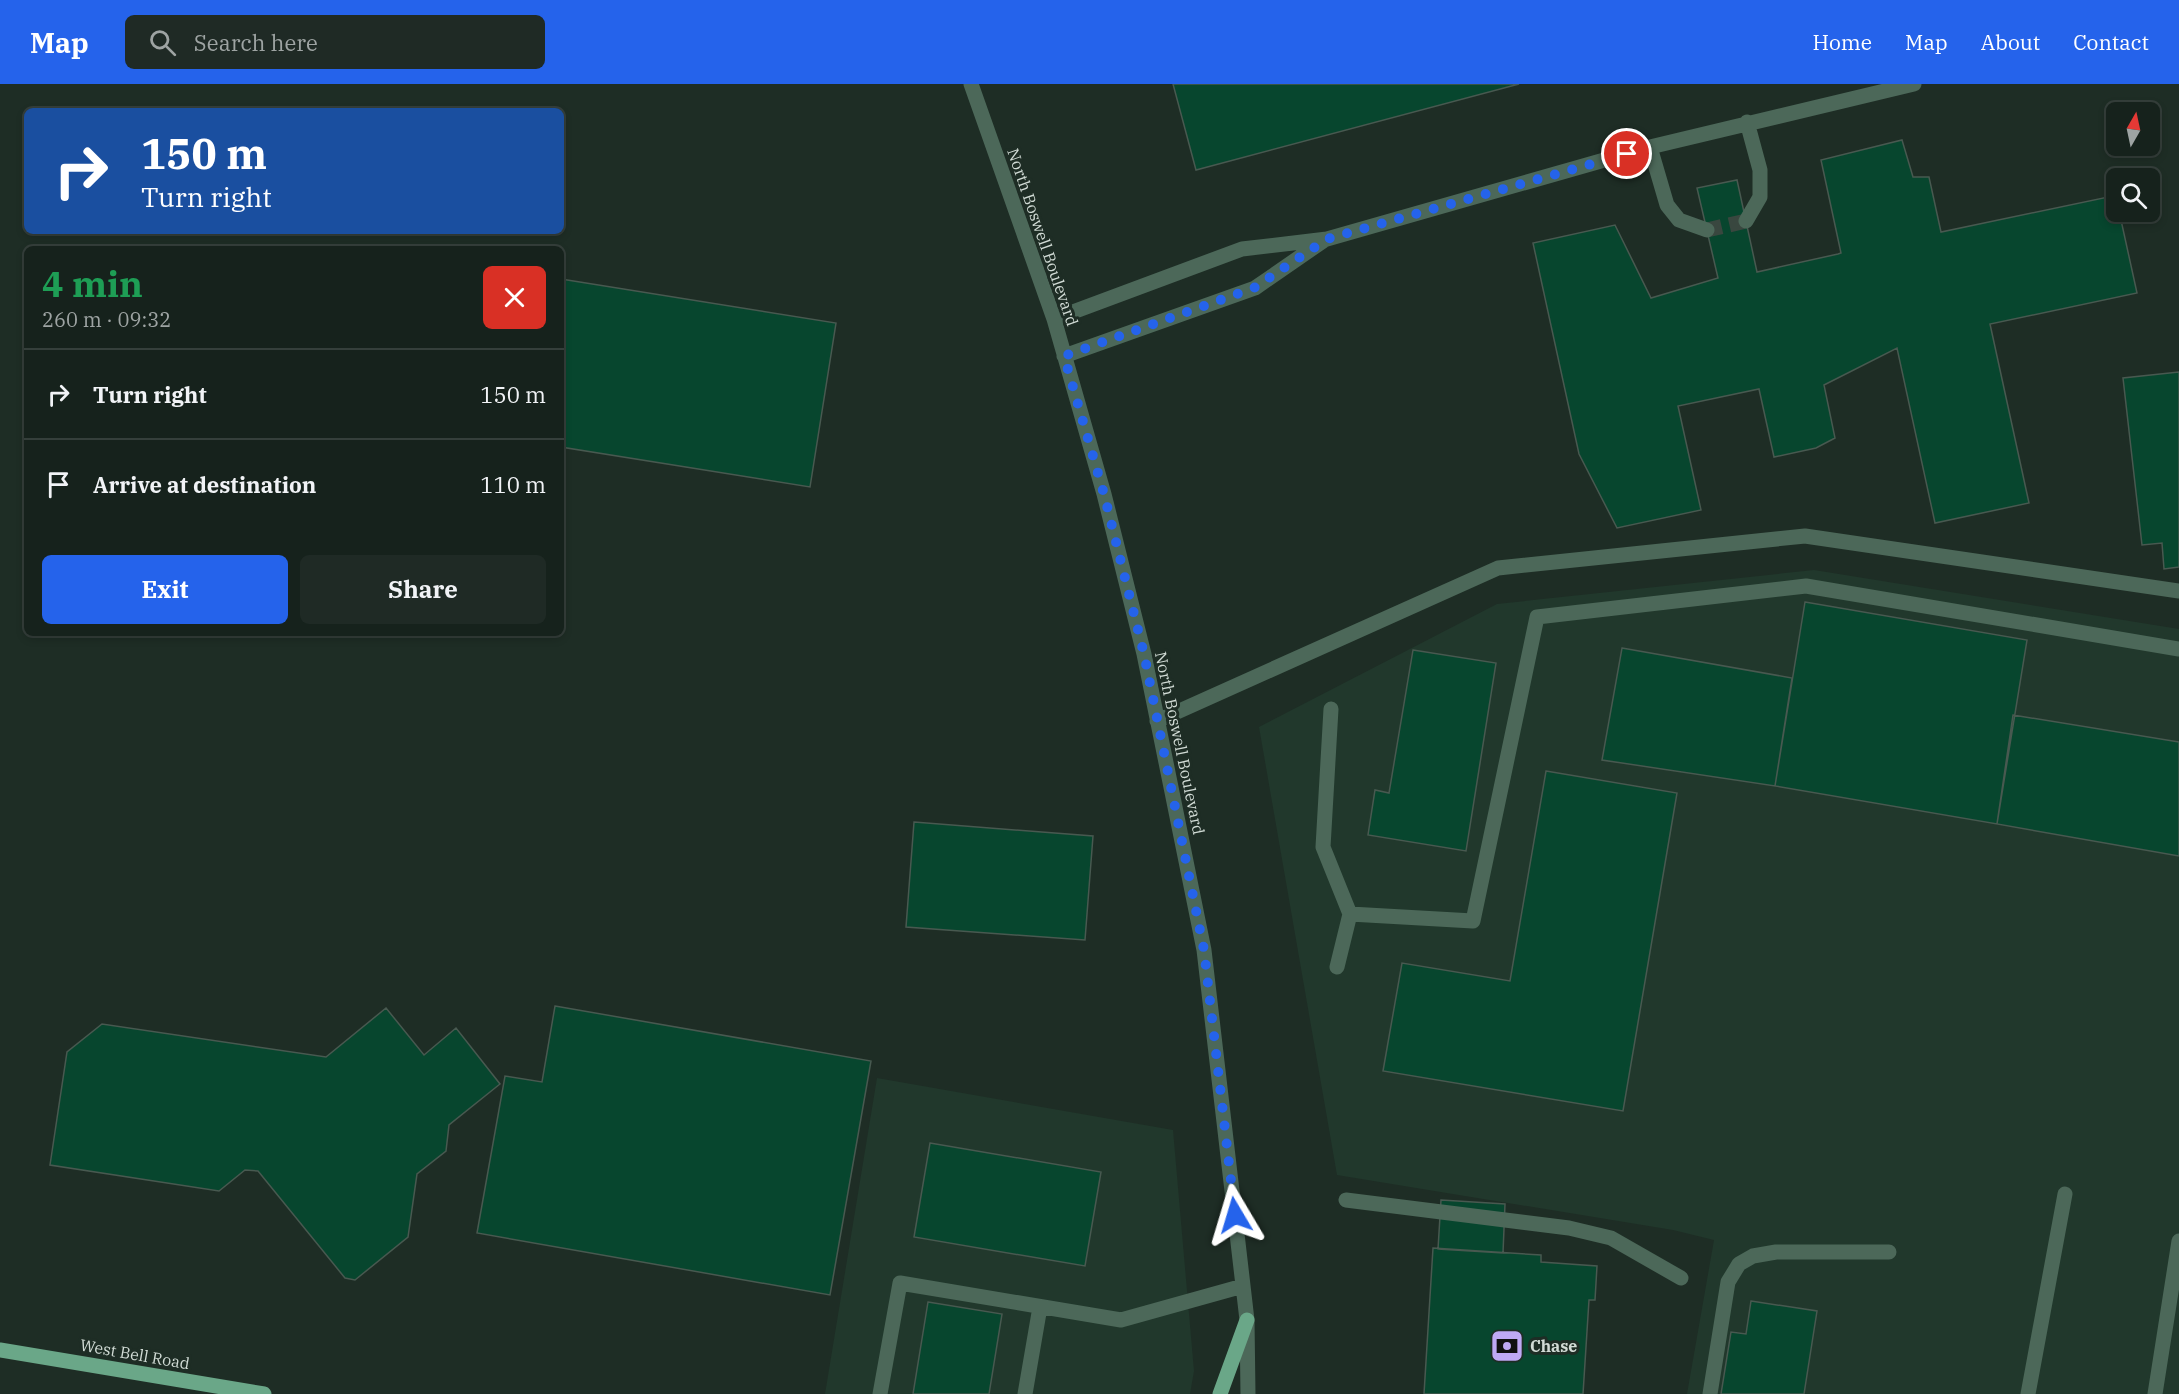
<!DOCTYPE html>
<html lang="en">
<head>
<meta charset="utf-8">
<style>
	:root { --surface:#16221c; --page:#1f2a25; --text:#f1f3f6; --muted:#9ea4a3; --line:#353f3b; --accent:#2563eb }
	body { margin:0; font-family:"IBM Plex Serif",serif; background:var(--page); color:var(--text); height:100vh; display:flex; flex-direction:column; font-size:22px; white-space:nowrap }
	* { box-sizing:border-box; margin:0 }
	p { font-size:20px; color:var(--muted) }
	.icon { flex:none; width:33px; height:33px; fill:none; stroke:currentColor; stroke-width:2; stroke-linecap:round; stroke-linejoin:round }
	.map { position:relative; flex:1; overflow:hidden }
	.details { position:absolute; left:24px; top:162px; width:540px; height:390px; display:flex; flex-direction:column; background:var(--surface); border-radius:9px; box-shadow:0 3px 9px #0003,0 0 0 2px var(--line) }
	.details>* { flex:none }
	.hud { position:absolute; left:24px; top:24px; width:540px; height:126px; border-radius:9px; box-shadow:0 3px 9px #0003,0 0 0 2px var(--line); background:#1a4fa0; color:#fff; overflow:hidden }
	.needle { width:39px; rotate:9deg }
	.buttons { position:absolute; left:2106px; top:18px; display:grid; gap:12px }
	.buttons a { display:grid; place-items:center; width:54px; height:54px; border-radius:9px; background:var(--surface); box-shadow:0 3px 9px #0003,0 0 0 2px var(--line); font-size:30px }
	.pin { position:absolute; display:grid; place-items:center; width:51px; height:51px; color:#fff; margin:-26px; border:3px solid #fff; border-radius:50%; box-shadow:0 2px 6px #0007 }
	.me { position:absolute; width:66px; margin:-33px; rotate:353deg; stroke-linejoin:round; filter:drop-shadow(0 0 4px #0008) }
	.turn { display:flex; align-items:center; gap:21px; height:126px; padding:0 18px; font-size:27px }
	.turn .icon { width:78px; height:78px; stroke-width:2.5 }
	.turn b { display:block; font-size:42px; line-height:51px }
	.round { display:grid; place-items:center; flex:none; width:63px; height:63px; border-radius:9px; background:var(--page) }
	.headline { display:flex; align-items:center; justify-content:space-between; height:102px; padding:0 18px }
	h1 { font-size:36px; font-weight:700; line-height:45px; color:#1e9e55 }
	.action { display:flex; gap:12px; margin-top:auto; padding:12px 18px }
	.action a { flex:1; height:69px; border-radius:9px; background:var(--accent); color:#fff; font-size:24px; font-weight:700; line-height:69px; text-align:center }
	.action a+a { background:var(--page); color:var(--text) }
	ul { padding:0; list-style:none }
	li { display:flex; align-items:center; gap:18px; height:90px; padding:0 18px; border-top:2px solid var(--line) }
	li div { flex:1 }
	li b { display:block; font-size:22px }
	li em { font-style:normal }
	header { display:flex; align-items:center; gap:36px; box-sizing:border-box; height:84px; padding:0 30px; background:var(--accent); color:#fff }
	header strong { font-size:28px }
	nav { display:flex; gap:33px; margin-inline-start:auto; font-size:21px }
	.search { width:420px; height:54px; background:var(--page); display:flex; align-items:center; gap:15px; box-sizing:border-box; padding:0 21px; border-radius:9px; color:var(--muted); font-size:22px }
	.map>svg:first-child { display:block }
</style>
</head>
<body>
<header>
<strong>Map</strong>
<div class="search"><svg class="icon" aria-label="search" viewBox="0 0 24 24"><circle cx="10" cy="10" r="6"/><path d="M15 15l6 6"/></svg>Search here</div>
<nav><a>Home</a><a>Map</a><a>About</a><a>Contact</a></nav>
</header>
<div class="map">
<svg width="2179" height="1310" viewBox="0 0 2179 1310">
	<rect width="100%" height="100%" fill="#1e2d25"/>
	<path fill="#21382c" d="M1814,486L2179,545V1310H1687L1714,1156L1673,1146L1337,1091L1259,643L1497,520Z
		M877,994L1173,1046L1194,1287L1190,1310H825Z"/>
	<path fill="#07462e" stroke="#485950" stroke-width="1.5" d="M1173,0H1519L1196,86Z
		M1902,56L1913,93H1929L1941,148L2108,113L2121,136L2137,209L1990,240L2029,419L1935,439L1897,264L1824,301L1835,354L1816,364L1774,373L1759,305L1678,322L1701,426L1617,444L1579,370L1533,159L1615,141L1651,214L1718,194L1697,104L1737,96L1757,188L1838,170L1841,169L1821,76Z
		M561,195L836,239L810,403L561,363Z
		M2179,288V483L2164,485L2162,459L2142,461L2123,294Z
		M1805,518L2027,556L1997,740L1775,702Z
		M1622,564L1792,594L1775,702L1602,676Z
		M1413,566L1496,579L1466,767L1368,751L1375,706L1389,709Z
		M2013,631L2179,658V772L1997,740Z
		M1546,687L1677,709L1623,1027L1383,987L1402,879L1510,897Z
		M914,738L1093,752L1085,856L906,843Z
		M555,922L871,977L830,1211L477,1149L505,992L542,998Z
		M386,924L424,971L456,944L500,1000L449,1041L446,1067L417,1090L408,1153L355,1196L345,1194L258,1087L245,1086L219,1107L50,1081L67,968L102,940L326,973Z
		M930,1059L1101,1088L1085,1182L914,1153Z
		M1441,1116L1505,1120L1503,1169L1438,1165Z
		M1433,1164L1541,1171V1178L1597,1182L1595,1216H1589L1583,1310H1424Z
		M1751,1217L1817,1227L1804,1310H1721L1731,1248L1746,1250Z
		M928,1218L1002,1230L989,1310H913Z"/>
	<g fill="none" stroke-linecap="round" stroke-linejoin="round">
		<path stroke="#39473f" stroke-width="15" stroke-dasharray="15 8" stroke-linecap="butt" d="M1707,146L1746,137"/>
		<path stroke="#4c6859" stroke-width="15" d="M971,0L1054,235L1104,410L1144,570L1204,866L1247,1236L1248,1310
			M1650,63L1667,121L1679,136L1707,146
			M1746,137L1760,113V86L1747,38
			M1054,235L1242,165L1327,155L1650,63L1914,0
			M1064,272L1255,204L1323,157
			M1331,625L1323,763L1350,830
			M1157,637L1498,484L1805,452L2179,507
			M1337,883L1350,830L1473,837L1537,533L1806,502L2179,565
			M1346,1116L1569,1144L1611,1154L1681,1194
			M880,1310L900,1199L1121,1236L1243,1202
			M1025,1310L1040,1223
			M1710,1310L1728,1198L1739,1180L1753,1172L1776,1168H1889
			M2028,1310L2065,1110
			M2155,1310L2179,1157"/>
		<path stroke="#6aa788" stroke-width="15" d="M0,1266L264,1310
			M1220,1310L1247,1236"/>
	</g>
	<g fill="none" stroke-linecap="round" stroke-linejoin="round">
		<path stroke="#2563eb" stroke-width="10" stroke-dasharray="0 18" d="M1235,1131L1204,866L1144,570L1104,410L1064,272L1254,204L1327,155L1627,70"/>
	</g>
	<defs>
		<g id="bank-square" transform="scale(1.725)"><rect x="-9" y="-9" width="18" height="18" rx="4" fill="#bfa9f4" stroke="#1e2d25"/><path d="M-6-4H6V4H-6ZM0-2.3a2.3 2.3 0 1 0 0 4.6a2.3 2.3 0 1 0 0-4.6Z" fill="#111"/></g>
	</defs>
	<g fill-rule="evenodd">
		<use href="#bank-square" x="1507" y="1262"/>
	</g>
	<g text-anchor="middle" stroke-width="6" stroke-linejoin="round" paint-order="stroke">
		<g font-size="16" fill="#d1dbd5" stroke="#1e2d25">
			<text transform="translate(1043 153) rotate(71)" y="6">North Boswell Boulevard</text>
			<text transform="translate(1180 659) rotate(78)" y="6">North Boswell Boulevard</text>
			<text transform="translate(135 1270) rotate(10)" y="6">West Bell Road</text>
		</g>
		<g font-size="16" font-weight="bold" fill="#d1dbd5" stroke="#1e2d25" text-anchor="start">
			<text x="1530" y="1268">Chase</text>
		</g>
	</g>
</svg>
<div class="buttons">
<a><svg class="needle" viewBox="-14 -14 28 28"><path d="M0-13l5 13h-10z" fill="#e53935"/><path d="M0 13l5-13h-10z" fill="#9ea4a3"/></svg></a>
<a><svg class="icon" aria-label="search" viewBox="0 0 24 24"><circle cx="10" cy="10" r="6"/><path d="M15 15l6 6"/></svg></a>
</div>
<div class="pin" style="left:1627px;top:70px;background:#d93025"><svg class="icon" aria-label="arrive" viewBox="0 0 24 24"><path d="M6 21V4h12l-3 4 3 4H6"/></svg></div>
<svg class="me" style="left:1235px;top:1131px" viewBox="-20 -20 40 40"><path d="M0-17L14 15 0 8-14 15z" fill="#2563eb" stroke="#fff" stroke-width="4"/></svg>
<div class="hud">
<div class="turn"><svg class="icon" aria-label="right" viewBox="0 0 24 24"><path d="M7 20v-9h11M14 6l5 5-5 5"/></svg><div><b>150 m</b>Turn right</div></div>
</div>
<section class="details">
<div class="headline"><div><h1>4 min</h1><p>260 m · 09:32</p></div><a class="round" style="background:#d93025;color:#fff"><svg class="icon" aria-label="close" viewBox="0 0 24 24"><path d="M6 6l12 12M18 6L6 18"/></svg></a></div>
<ul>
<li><svg class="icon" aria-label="right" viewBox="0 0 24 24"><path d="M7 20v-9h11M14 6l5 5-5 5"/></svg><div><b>Turn right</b></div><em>150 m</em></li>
<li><svg class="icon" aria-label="arrive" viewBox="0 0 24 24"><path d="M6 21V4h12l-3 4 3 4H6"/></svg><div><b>Arrive at destination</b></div><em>110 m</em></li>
</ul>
<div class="action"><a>Exit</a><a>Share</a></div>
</section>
</div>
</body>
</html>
